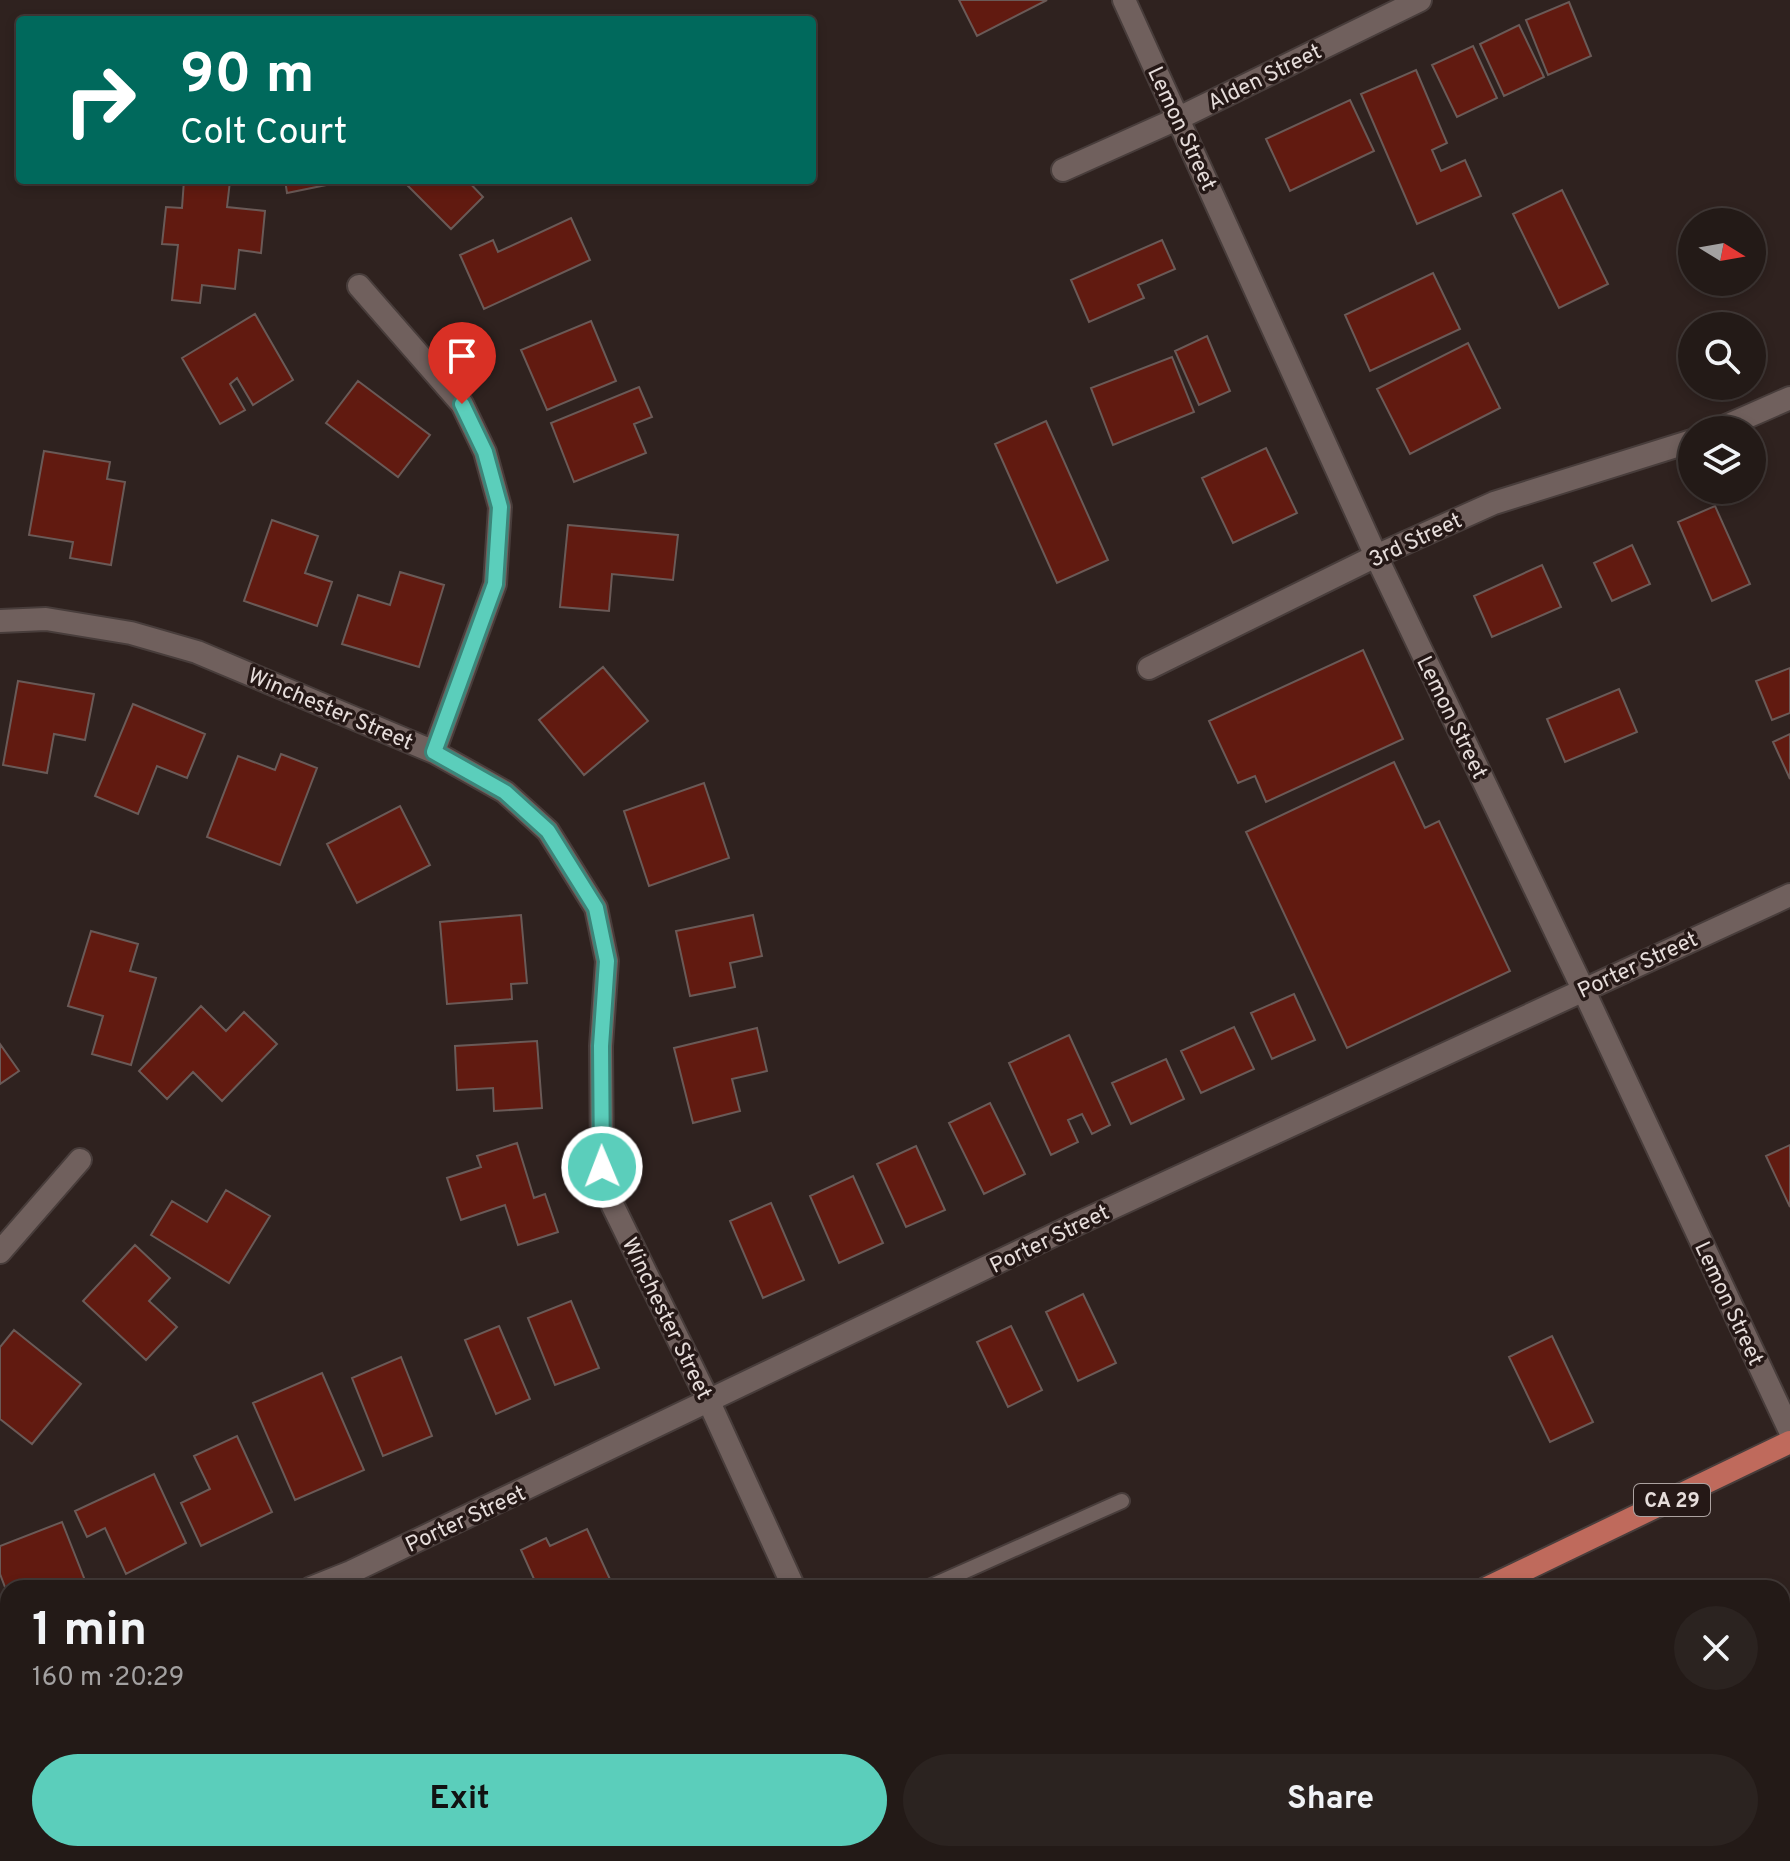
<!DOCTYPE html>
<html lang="en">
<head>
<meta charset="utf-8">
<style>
	:root { --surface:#231a17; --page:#2b2320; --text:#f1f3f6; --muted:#a3a1a1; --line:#403836; --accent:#5bcebb }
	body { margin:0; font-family:Overpass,sans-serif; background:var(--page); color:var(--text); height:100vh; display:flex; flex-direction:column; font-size:30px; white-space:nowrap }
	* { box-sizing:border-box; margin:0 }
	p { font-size:26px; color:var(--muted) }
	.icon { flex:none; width:44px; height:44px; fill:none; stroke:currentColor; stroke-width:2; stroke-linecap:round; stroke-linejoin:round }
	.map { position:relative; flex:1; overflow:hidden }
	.panel { position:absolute; left:0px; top:1580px; width:1790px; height:282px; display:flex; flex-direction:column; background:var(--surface); border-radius:24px 24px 0 0; box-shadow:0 4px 12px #0003,0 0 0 2px var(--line) }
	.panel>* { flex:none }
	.top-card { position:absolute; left:16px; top:16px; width:800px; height:168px; border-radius:8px; box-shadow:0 4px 12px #0003,0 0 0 2px var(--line); background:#00695c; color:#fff; overflow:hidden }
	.needle { width:52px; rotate:101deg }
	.buttons { position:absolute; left:1678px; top:208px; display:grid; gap:16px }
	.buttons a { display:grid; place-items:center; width:88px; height:88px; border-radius:50%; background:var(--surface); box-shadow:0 4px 12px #0003,0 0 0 2px var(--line); font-size:40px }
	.pin { position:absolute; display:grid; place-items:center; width:68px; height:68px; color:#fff; margin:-82px -34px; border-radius:50% 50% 50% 0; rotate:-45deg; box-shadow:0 0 8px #0007 }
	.pin .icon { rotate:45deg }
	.me { position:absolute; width:88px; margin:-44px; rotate:359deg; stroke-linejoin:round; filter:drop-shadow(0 0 6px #0008) }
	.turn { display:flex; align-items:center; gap:28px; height:168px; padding:0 32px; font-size:36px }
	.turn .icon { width:104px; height:104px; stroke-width:2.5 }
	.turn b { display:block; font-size:56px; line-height:68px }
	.round { display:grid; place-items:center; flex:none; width:84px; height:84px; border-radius:42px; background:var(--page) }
	.summary { display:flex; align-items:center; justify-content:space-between; height:136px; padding:0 32px }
	h1 { font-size:48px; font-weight:700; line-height:60px }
	.cta { display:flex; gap:16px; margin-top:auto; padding:16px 32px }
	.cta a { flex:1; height:92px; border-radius:48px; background:var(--accent); color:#111; font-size:32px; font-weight:700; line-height:92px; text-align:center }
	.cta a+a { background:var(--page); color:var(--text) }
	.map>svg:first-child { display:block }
</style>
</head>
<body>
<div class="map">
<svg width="1790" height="1861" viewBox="0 0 1790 1861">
	<rect width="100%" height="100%" fill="#2f221f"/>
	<path fill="#611a10" stroke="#6a5a57" stroke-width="2" d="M959,0H1047L977,36Z
		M1569,2L1591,56L1548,75L1526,20Z
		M1519,25L1544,77L1504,96L1480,44Z
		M1473,46L1497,98L1457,117L1432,65Z
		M1416,70L1447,143L1432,150L1441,171L1465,160L1481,196L1417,224L1361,94Z
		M1350,100L1374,151L1290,191L1266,139Z
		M184,180L230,181L227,207L265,211L261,253L239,250L235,289L202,285L200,303L172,300L178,245L162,244L166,207L182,208Z
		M285,180H351L287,193Z
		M402,180H467L483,197L451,229Z
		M1562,190L1608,284L1559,308L1513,214Z
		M571,218L590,260L484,309L460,255L493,240L498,252Z
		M1162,240L1175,269L1138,285L1144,298L1089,322L1071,280Z
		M1433,273L1460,329L1370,371L1345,315Z
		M255,314L293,380L253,405L237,378L230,384L245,410L220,424L182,358Z
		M591,321L616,381L547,410L521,350Z
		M1207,336L1230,391L1199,405L1175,351Z
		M1468,343L1500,408L1410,454L1377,389Z
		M1172,357L1194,412L1113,445L1091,388Z
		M358,381L430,435L398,477L326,423Z
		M639,387L652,417L634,424L646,453L574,482L551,423Z
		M1046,421L1108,560L1057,583L995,444Z
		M1266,448L1297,513L1233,543L1202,478Z
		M44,451L110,462L107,479L125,482L111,565L70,558L73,542L29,535Z
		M1715,506L1750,584L1712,601L1678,522Z
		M272,520L318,536L305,573L332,582L317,626L244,601Z
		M568,525L678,535L673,580L612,574L609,611L560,607Z
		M1632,545L1650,584L1612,601L1594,563Z
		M1542,565L1561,607L1492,637L1474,596Z
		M400,572L444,585L419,667L342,644L358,595L390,605Z
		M1363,650L1403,739L1266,802L1255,776L1238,783L1209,721Z
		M603,667L648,721L584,775L539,720Z
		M1790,668V713L1772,720L1756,681Z
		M18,681L94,694L85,740L54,734L47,773L3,765Z
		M1619,689L1637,732L1565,762L1547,719Z
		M133,704L205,734L187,778L157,766L138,814L95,796Z
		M1790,734V779L1773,742Z
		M281,754L317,768L280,865L207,837L238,756L275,770Z
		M1394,762L1425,828L1439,821L1510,971L1347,1048L1246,832Z
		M704,783L729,858L649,886L624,811Z
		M400,806L430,865L357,903L327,844Z
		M521,915L527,983L511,984L512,999L447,1004L440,922Z
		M753,915L762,956L730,963L735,987L690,996L676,931Z
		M91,931L138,944L130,971L156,978L131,1065L92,1054L103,1016L68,1006Z
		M1294,994L1315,1040L1272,1059L1251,1013Z
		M201,1006L226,1031L244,1012L277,1044L222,1101L193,1072L167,1099L139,1071Z
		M1234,1027L1254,1069L1201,1093L1181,1051Z
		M757,1028L767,1071L732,1079L740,1111L693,1123L674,1048Z
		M1069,1035L1110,1125L1092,1134L1082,1114L1068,1120L1078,1142L1051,1155L1009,1063Z
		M537,1041L542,1108L494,1111L493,1088L457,1090L455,1046Z
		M0,1044L19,1071L0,1084Z
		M1166,1059L1184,1099L1131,1124L1112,1083Z
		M990,1103L1025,1174L984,1194L949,1123Z
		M517,1143L534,1198L545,1194L558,1232L518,1245L505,1205L461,1220L447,1178L481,1167L477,1156Z
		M1790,1145V1207L1766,1156Z
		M916,1146L945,1210L906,1227L877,1164Z
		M853,1176L883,1243L839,1263L810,1196Z
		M226,1190L270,1216L229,1283L151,1235L172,1201L207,1222Z
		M771,1203L804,1280L763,1298L730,1221Z
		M135,1245L170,1278L149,1301L177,1327L146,1360L83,1301Z
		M1083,1294L1116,1363L1078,1381L1046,1312Z
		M571,1301L599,1368L555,1385L528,1318Z
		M499,1326L530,1399L496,1414L465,1340Z
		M1011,1326L1042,1390L1008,1407L977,1342Z
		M14,1330L81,1384L32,1444L0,1419V1347Z
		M1552,1336L1593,1422L1550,1442L1509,1357Z
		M401,1357L432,1436L383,1456L352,1378Z
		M322,1373L364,1470L295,1500L253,1403Z
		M237,1436L272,1512L201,1546L181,1503L210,1489L194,1456Z
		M154,1474L186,1543L126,1574L105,1528L87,1537L75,1511Z
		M62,1522L88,1588H8V1595L0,1574V1546Z
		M587,1529L614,1588H538L521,1550L546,1538L550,1546Z"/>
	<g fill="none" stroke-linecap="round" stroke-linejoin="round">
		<g stroke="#483d3b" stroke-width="18">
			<path id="service" d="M927,1588L1122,1501
				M791,1854L794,1861"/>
		</g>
		<g stroke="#483d3b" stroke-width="26">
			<path id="minor" d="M1063,170L1179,118L1420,0
				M359,286L462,404L485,452L500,507L495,584L434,752
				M1717,430L1790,398
				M0,621L46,619L131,633L197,652L434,752L505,792L548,831L596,908L607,961L601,1046L602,1167L613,1206L709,1402L794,1588
				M1149,668L1376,556L1494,503L1692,441
				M0,1252L80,1160
				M311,1588L351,1572L1081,1222L1790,895
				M0,1716L8,1713
				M916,1854L920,1861"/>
		</g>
		<g stroke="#483d3b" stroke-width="26">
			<path id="tertiary" d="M1124,0L1376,556L1583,989L1790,1431"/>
		</g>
		<g stroke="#483d3b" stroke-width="26">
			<path id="primary" d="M1487,1588L1790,1442
				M867,1861L882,1854"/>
		</g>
		<use href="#service" stroke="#70605d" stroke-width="14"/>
		<use href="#minor" stroke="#70605d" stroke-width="22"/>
		<use href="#tertiary" stroke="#70605d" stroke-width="22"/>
		<use href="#primary" stroke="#bf6a5c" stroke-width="22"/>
	</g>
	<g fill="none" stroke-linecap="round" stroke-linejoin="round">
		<g stroke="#3b867a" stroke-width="20">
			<path id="route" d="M462,404L485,452L500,507L495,584L434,752L505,792L548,831L596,908L607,961L601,1046L602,1167"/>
		</g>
		<use href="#route" stroke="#5bcebb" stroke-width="14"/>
	</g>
	<g text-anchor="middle" stroke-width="7" stroke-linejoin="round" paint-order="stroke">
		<rect fill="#251816" stroke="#aca2a0" stroke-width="2" x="1634" y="1484" width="76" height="32" rx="6"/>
		<g font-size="20" font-weight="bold" fill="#e6dddb">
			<text x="1672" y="1507">CA 29</text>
		</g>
		<g font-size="22" fill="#e6dddb" stroke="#251816">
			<text transform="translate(1264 76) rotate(-26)" y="8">Alden Street</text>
			<text transform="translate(1183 128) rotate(65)" y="8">Lemon Street</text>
			<text transform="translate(1415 539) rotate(-25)" y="8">3rd Street</text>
			<text transform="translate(331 708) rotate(23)" y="8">Winchester Street</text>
			<text transform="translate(1453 717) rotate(64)" y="8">Lemon Street</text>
			<text transform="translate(1637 964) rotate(-25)" y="8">Porter Street</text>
			<text transform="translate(1049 1238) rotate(-26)" y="8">Porter Street</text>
			<text transform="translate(1730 1303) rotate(65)" y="8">Lemon Street</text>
			<text transform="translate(668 1318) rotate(64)" y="8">Winchester Street</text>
			<text transform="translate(465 1518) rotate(-25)" y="8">Porter Street</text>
		</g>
	</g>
</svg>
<div class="buttons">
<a><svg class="needle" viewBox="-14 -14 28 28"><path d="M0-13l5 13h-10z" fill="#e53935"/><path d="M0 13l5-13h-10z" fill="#a3a1a1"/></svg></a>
<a><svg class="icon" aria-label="search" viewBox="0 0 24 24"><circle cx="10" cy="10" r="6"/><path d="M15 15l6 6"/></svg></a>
<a><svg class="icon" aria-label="layers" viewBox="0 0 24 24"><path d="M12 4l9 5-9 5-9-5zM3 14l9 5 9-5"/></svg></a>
</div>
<div class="pin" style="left:462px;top:404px;background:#d93025"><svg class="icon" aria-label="arrive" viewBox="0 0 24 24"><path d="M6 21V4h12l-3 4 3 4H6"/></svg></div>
<svg class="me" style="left:602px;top:1167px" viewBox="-20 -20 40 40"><circle r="17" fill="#5bcebb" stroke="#fff" stroke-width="3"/><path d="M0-11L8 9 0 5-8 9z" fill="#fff"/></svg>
<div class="top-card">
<div class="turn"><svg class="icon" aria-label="right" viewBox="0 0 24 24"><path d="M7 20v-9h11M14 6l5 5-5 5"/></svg><div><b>90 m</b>Colt Court</div></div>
</div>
<section class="panel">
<div class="summary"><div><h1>1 min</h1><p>160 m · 20:29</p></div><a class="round"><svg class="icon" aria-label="close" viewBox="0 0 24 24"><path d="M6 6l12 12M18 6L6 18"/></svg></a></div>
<div class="cta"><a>Exit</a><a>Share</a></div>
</section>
</div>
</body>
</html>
